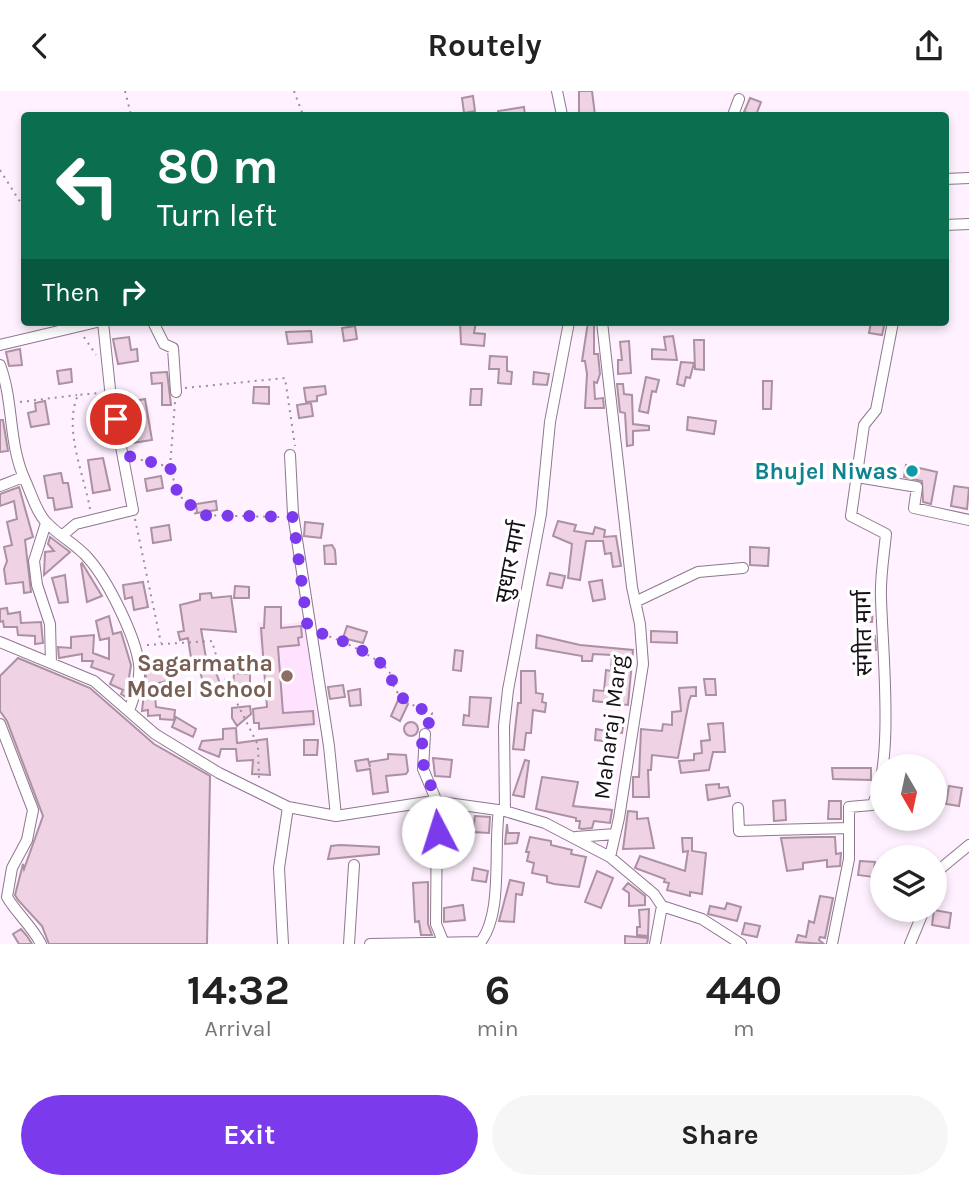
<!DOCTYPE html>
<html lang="en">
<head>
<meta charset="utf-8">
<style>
	:root { --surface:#fff; --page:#f6f6f6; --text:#222; --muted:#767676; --accent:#7c3aed }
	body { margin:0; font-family:Karla,"Noto Sans Devanagari",sans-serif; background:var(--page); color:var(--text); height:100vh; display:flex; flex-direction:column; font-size:26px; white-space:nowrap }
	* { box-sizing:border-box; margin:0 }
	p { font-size:23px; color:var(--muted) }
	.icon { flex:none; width:38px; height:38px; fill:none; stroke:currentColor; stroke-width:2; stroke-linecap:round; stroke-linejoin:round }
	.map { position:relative; height:853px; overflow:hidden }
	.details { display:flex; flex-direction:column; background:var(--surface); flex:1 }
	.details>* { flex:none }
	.top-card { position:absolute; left:21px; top:21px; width:928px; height:214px; border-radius:7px; box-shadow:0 4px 10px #0003; background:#0b6e4f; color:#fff; overflow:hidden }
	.needle { width:46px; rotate:171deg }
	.buttons { position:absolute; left:870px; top:663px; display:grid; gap:14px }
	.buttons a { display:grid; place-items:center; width:77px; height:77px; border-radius:50%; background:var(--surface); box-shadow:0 4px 10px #0003; font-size:35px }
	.pin { position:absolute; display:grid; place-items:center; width:60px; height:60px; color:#fff; margin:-30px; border:4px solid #fff; border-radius:50%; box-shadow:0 2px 7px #0007 }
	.me { position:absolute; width:77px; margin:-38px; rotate:355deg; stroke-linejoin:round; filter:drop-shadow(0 0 5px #0008) }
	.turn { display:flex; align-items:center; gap:24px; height:147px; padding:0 21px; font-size:32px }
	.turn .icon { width:91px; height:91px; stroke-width:2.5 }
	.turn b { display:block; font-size:49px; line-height:60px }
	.then { display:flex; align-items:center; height:66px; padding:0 21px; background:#0003; gap:14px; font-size:26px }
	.eta { display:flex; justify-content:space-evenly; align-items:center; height:119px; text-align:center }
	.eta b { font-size:42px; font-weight:700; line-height:49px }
	.cta { display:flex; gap:14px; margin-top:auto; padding:14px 21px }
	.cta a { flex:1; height:80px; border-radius:42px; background:var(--accent); color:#fff; font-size:28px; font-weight:700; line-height:80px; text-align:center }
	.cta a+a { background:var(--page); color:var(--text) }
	header { display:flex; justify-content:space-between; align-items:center; height:91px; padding:0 21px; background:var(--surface); font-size:32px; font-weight:700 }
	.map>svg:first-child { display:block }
</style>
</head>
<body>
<header><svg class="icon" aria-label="back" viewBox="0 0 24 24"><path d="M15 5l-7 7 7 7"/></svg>Routely<svg class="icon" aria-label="share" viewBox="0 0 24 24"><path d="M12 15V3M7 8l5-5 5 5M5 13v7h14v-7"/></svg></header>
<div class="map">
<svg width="969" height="853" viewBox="0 0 969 853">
	<rect width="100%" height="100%" fill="#fff1ff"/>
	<path fill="#fee2ff" d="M304,530L319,636L269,640L257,531L280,534Z"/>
	<path fill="#efd3e5" stroke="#ab91a2" stroke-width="2" d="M579,0H592L595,24H579Z
		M473,5L475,20L464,22L462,7Z
		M750,7L761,11L756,24L744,21Z
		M524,16L525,24H498V20Z
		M460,231H476L474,242L485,243L484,255L461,253Z
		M588,231H594V263H598L600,283L597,292L594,291L595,308L603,307L604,317H585L587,283L585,270H582Z
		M871,231H885L882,244L869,242Z
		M355,235L357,248L344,250L342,237Z
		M311,240L312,251L288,253L286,241Z
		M673,245L677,269L652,268V258L666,259L664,246Z
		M129,246L131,259L137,258L138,270L118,273L113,248Z
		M694,249H704V279L695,278Z
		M629,250L631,282L618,283V269H622L620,251Z
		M20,258L22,274L9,275L6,261Z
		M490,265L507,266V280L512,281L511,293L498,292L499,278H489Z
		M681,271L694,272L690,287L686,286L684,295L677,293Z
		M71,278L72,291L59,293L57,280Z
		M167,281L171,314H162V292L152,293L151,282Z
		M534,281L549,283L547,294L533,293Z
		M646,286L659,289L656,301L652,300L648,322L639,320Z
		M763,290H772L771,318H763Z
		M617,293H623L624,303L632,304L633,333L649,335V339L633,340V354L627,355L625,322L620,321Z
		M325,295L326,303L317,305V310L306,311L304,297Z
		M254,296H269V313L253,312Z
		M471,298H482L481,314H470Z
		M145,308L152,349L132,352L124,312Z
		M45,310L49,333L31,336L28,322L36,320L35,312Z
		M311,312L313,325L299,327L297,314Z
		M688,326L716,330L714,343L687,339Z
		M0,329H3L8,360L0,361Z
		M103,367L110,399L93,402L88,369Z
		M906,374L937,381L931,413L923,411L922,390L904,386Z
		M61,382L63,392H68L72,416L55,419L53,407H48L44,385Z
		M161,385L163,397L147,400L145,388Z
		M954,395L969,397L967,418L951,415Z
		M19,396L33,446L25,449L31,501L24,502L23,491L6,493L4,478L7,470L4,456L12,454L7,431L17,428L14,410L0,415V403Z
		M216,410L217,419L197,422L196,413Z
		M558,430L576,434L574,440L593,443L595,436L605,439L604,446L616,445L621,475L613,476L611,462L605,463L603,450H586L580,489L568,487L572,453L553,445Z
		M305,431L323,433L321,447L304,445Z
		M169,434L171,449L153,452L151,437Z
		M50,446L70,461L44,484L45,461L54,460L48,453Z
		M332,454L335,459L336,473H325L324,455Z
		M750,456L769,457L768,475L750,474Z
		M82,472L102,505L87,511L81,473Z
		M550,482L565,485L562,497L547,494Z
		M65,484L68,511L59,512L52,487Z
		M602,489L605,508L593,510L589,491Z
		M143,491L148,516L134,519L132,506L125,508L123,494Z
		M235,495L249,496V507H234Z
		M211,502L212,507L231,505L236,541L201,538L206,567L211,566L220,593L204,596L197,567H191L188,547L180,549L178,541L184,540L180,514L200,509V503Z
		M265,516H281V537L301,535L302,546L298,547L299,554L278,556L283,622L313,620L314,633L259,638V632H254L253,618L267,616L261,537H264Z
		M7,517L8,523L20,521L21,532L41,531L43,552L35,553V545L18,544L17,536H4L3,530L0,531V518Z
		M857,517L873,519L872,531L856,530Z
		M109,525L113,543L121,541L131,574L126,606L121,603L123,599L110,593L114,584L91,576L93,570H82V563L59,567L58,556L71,557V546L94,544L93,562L109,568V547L100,549L96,530Z
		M347,535L367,541L363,552L343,547Z
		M651,540L677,541V552L651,551Z
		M537,544L580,554L633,559L628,614L593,610L594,599L604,600L606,579L611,580L612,564L593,563L592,570H582V565L536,557Z
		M861,545H875L876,559H861Z
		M455,559L463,560L461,580L453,579Z
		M18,567L90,597L154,653L210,685L207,853H49L42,835L18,809L15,804L23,773L24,778L43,725L7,630L0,620V585Z
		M163,571L167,590L154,593L156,616L175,619L174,629L160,628V624L148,625V619L142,620L147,575Z
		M521,580H535L536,602L543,603L542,611L546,612L545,621L533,619L531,642H526L524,659L513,658L518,612H521Z
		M234,582L250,583V597L233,596Z
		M704,588H715L716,604H706Z
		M343,594L345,606L330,608L328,596Z
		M696,596V605H691L689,610L678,667L652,664L651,679H648L649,706H633V686H639L641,638L662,640L663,633L672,634V621L681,620L679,597Z
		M360,598L361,614L350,615L348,600Z
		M470,606L491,607L488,636L463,634L464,624L469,625Z
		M398,609L408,613L400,630L391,625Z
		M250,615L251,623L237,635L232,627V617Z
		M176,626L196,638L193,646L172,636Z
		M608,626L624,628L622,642L614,641L613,651L595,649L596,638L606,640Z
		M404 638a7 7 0 1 1 14 0a7 7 0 1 1-14 0Z
		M723,632L725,661H713L709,679L681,682L679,670L694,669V663L702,662L701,650L710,649L708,633Z
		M236,637L237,652L267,648L270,684L252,683L253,669L237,670L236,658H221L219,666L199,658L202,650L223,648V638Z
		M304,649H318L317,664H304Z
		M388,663L406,664L408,680L406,683L386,685L388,701L373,703L370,678L357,680L355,670L368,668L370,676L369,671L388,668Z
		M433,667L452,669L450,686L435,685Z
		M525,669L529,670L524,706L513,704Z
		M832,677H871V689L833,688Z
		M542,686L578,691L573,715L612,719L610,732L594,730L592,737L582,738L579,737L580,730H576V727L536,718Z
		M719,693V697L728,696L730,705L708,709L706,694Z
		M949,695L962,697L959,715L946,713Z
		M785,709L786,729L774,730L773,710Z
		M829,710H841V728H828Z
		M628,720L637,721V728L648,727L654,757L623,758Z
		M475,725L490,726L489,742L473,741Z
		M507,733L508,742H519L517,752L505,753Z
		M530,746L551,750V754L572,759L571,763L586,766L579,796L554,793L547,791V785L532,782L534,772L527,770L529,761H526Z
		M816,746H835L836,763L841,762L840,775L827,776V769L803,772V778L787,780L781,747Z
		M682,747H692V760L706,762L702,803L690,801V805L667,799L669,792L664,791L665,788L635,777L640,765L685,780L688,760L683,761Z
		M340,754L379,756V763L328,768L331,755Z
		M860,770L875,771L873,786L858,784Z
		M474,777L488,780L486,791L472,789Z
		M597,780L613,787L601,817L585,811Z
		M510,789L524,792L522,804L516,803L514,831L499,830Z
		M428,791V833L432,844H421L419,830L415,831L413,792Z
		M628,792L645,805V814L629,815V802L623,798Z
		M820,805L833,807L825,847L820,846L819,849L824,853L796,851L798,844L806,846L809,830L814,832Z
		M727,812L741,816L737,830L708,823L710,815L725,818Z
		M463,814L465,829L444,831V817Z
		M649,818L648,845L637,844V836H640L639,819Z
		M934,819L951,822L949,837L932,834Z
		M745,832L760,835L757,846L742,843Z
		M21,838L27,845L32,853H19L13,843Z
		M625,845L648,847L647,853H625Z"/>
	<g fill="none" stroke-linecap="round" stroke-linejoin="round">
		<g stroke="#8d788d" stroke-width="12">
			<path id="minor" d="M557,0L562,24
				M733,24L739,8
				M945,88L969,87
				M945,134L969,133
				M153,231L164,253L173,257L176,301
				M602,231L632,496L640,533L643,573L619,727L610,766
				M0,254L97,231
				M0,274C14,311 8,352 25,389C31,402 37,423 47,432C59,445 76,453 88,467C107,488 135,544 139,573C141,589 134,605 129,620
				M290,364L293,423L329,655L336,725
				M857,386L917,396L914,417L969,429
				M0,395L23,386
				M46,432L34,470L37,494L50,533L51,572
				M64,443L76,433L133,419L110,298L103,231
				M635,511L698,481L743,477
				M0,551L94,590L155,643L219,682L288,716L336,725L433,710L505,720L545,732L610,766L654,803L662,815L702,828L741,853
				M0,633L33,719L27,749L12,777L7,806C17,823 32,835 41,853
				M425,643L423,678L437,711L436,833L443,850
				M738,717L739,740L849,737
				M505,720L504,635L508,599L541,423L550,331L569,231
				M576,746L615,743
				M934,783L969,754
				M283,853L279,777L288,716
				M349,853L354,774
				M370,853L481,851
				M479,853C504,824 493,758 499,719
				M655,853L662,815
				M832,853L849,768V716L872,714C895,676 882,554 881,507C880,486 884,464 886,443L851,425L864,334L876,319L893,231
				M910,853L924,819"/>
		</g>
		<path stroke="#9a8f9a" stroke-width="2" stroke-dasharray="2 5" stroke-linecap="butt" d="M125,0L131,24
			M294,0L303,24
			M0,79L24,117
			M84,246L96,264
			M185,297L285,287L295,355
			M20,311L77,304
			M134,367L170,376L178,404L190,413L196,424L281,426
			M170,376L175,311
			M90,418C84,383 63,338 78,304L99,302
			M135,428L161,552
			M323,543C344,551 370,562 387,578C393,584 391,591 395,598C403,611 418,617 432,622L430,633
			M147,554L212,550L220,578L258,654L259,690"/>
		<use href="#minor" stroke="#fff" stroke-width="10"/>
	</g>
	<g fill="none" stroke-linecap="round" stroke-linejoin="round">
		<path stroke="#7c3aed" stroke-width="12" stroke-dasharray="0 21.6" d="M116,328L124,364L170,376L178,404L190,413L196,424L293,426L308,539C334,545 369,559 387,578C393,584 391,592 395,598C403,611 418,617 432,622L422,653L424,678L437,710L438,741"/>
	</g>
	<circle fill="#0f9aa8" stroke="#fff" stroke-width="2.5" cx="912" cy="380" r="7"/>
	<circle fill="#8d6e63" stroke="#fff" stroke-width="2.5" cx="287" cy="585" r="7"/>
	<g text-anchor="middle" stroke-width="7" stroke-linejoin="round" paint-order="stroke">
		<g font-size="23" font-weight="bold" fill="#0d838f" stroke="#fff" text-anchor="end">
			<text x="898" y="388">Bhujel Niwas</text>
		</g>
		<g font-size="23" fill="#170f17" stroke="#fff">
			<text transform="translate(510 471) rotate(-79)" y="8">सुधार मार्ग</text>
			<text transform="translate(863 542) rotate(-91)" y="8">संगीत मार्ग</text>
			<text transform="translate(610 636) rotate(-83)" y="8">Maharaj Marg</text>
		</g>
		<g font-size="23" font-weight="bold" fill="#785e54" stroke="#fff" text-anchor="end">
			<text x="273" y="580">Sagarmatha<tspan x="273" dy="26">Model School</tspan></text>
		</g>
	</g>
</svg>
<div class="buttons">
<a><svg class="needle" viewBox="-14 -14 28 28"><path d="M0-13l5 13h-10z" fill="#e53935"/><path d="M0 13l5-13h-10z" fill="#767676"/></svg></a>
<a><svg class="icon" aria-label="layers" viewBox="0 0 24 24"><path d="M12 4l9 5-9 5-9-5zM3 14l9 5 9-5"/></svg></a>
</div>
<div class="pin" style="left:116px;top:328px;background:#d93025"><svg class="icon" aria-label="arrive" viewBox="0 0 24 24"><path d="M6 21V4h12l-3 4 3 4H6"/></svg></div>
<svg class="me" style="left:438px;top:741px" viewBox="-20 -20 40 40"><circle r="19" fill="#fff"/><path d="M0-13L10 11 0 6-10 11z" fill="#7c3aed"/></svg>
<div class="top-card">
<div class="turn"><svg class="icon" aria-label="left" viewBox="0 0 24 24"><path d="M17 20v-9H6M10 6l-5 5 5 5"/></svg><div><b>80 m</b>Turn left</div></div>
<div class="then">Then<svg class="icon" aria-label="right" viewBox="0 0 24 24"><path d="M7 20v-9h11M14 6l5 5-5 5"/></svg></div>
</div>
</div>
<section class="details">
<div class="eta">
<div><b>14:32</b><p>Arrival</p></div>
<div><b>6</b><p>min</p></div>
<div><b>440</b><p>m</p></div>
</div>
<div class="cta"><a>Exit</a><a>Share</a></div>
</section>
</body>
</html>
